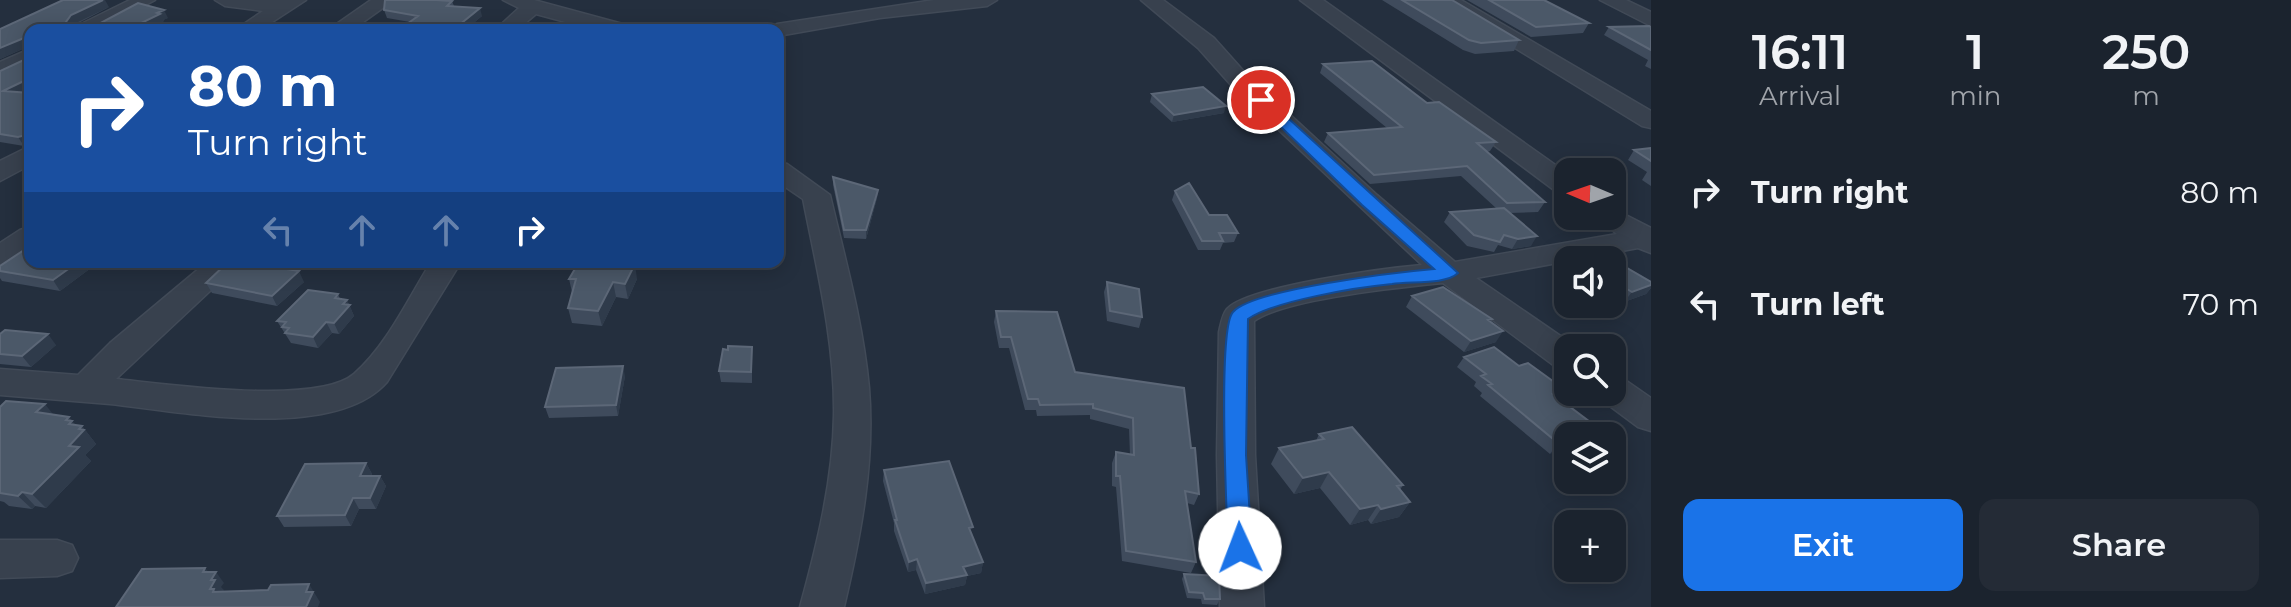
<!DOCTYPE html>
<html lang="en">
<head>
<meta charset="utf-8">
<style>
	:root { --surface:#1b232e; --page:#242b36; --text:#f1f3f6; --muted:#a0a4aa; --line:#39404a; --accent:#1a73e8 }
	body { margin:0; font-family:Montserrat,sans-serif; background:var(--page); color:var(--text); height:100vh; display:flex; flex-direction:column; font-size:30px; white-space:nowrap }
	* { box-sizing:border-box; margin:0 }
	p { font-size:26px; color:var(--muted) }
	.icon { flex:none; width:44px; height:44px; fill:none; stroke:currentColor; stroke-width:2; stroke-linecap:round; stroke-linejoin:round }
	.map { position:relative; flex:1; overflow:hidden }
	.drawer { display:flex; flex-direction:column; background:var(--surface); width:640px }
	.drawer>* { flex:none }
	.hud { position:absolute; left:24px; top:24px; width:760px; height:244px; border-radius:16px; box-shadow:0 4px 20px #0003,0 0 0 2px var(--line); background:#1a4fa0; color:#fff; overflow:hidden }
	.needle { width:52px; rotate:272deg }
	.tools { position:absolute; left:1554px; top:158px; display:grid; gap:16px }
	.tools a { display:grid; place-items:center; width:72px; height:72px; border-radius:16px; background:var(--surface); box-shadow:0 4px 20px #0003,0 0 0 2px var(--line); font-size:40px }
	.pin { position:absolute; display:grid; place-items:center; width:68px; height:68px; color:#fff; margin:-34px; border:4px solid #fff; border-radius:50%; box-shadow:0 2px 8px #0007 }
	.me { position:absolute; width:88px; margin:-44px; rotate:358deg; stroke-linejoin:round; filter:drop-shadow(0 0 6px #0008) }
	.turn { display:flex; align-items:center; gap:28px; height:168px; padding:0 32px; font-size:36px }
	.turn .icon { width:104px; height:104px; stroke-width:2.5 }
	.turn b { display:block; font-size:56px; line-height:68px }
	.lanes { display:flex; align-items:center; height:76px; padding:0 32px; background:#0003; justify-content:center; gap:40px; direction:ltr }
	.lanes .off { opacity:.35 }
	.eta { display:flex; justify-content:space-evenly; align-items:center; height:136px; text-align:center }
	.eta b { font-size:48px; font-weight:600; line-height:56px }
	.action { display:flex; gap:16px; margin-top:auto; padding:16px 32px }
	.action a { flex:1; height:92px; border-radius:16px; background:var(--accent); color:#fff; font-size:32px; font-weight:600; line-height:92px; text-align:center }
	.action a+a { background:var(--page); color:var(--text) }
	ul { padding:0; list-style:none }
	li { display:flex; align-items:center; gap:24px; height:112px; padding:0 32px }
	li div { flex:1 }
	li b { display:block; font-size:30px }
	li em { font-style:normal }
	main { display:flex; flex:1; min-height:0 }
	.map>svg:first-child { display:block }
</style>
</head>
<body>
<main>
<div class="map">
<svg width="1651" height="607" viewBox="0 0 1651 607">
	<rect width="100%" height="100%" fill="#242f3e"/>
	<g fill="none" stroke-linecap="round" stroke-linejoin="round">
		<g stroke="#414a57" stroke-width="3">
			<path id="minor" d="M130,0H155L100,30H74L77,26Z
				M215,0H306L260,30H235L263,11L225,6Z
				M371,0H394L352,30H328Z
				M503,0H534L630,26L633,30H595L536,14L517,30H495L519,8Z
				M934,0H997L987,6L880,18L778,36V30H767L777,24Z
				M1141,0H1163L1214,38L1247,75L1377,195L1455,262L1617,234L1596,216H1612V208L1651,228V253L1638,248L1476,278L1578,348H1568V370L1556,367L1443,283C1402,287 1285,299 1254,321L1255,455L1264,607H1220L1217,455L1219,332C1221,324 1222,315 1227,309C1248,286 1387,268 1422,265L1231,85L1198,48Z
				M1300,0H1323L1568,174V195L1558,193Z
				M1437,0H1461L1651,111V128L1642,126Z
				M1600,0H1626L1651,12V26Z
				M30,49V65L0,78V62Z
				M30,146V165L0,181V161Z
				M778,162L787,164L830,195C845,259 863,322 869,388C875,462 861,535 844,607H800C817,545 833,481 834,415C835,342 817,270 803,199L778,182Z
				M30,227V249L11,263L0,265V243L20,230Z
				M207,262H241L116,379C166,384 317,406 354,374C387,345 408,299 431,262H461L387,382C334,442 181,412 110,404C73,401 37,398 0,395V369L78,375L110,343Z
				M1612,376L1625,380L1651,398V431L1638,427L1599,398L1596,392H1612Z
				M0,540H57L72,545L78,558L72,571L57,576L0,578Z"/>
		</g>
		<use href="#minor" fill="#38414e" fill-rule="evenodd"/>
	</g>
	<path fill="#3f4b5c" d="M1382,0H1452L1519,40L1514,51L1475,54L1463,50Z
		M1467,0H1544L1589,23L1583,33L1531,37Z
		M452,1L454,6L482,16L465,30H409L407,24L410,22L387,18L384,10Z
		M109,7L75,25H97L168,18L163,20L164,21L23,93L30,94V145L24,146L0,142V71L26,59L27,47L0,59V29Z
		M1609,27H1651V69L1645,66L1648,60L1604,35Z
		M1323,64L1427,103L1496,142L1490,151L1487,152L1545,202L1538,212L1509,213L1531,246L1512,249L1498,245L1494,252L1467,246L1444,222L1450,212L1497,209L1461,176L1370,184L1324,142L1328,133L1387,128L1320,73Z
		M1152,94L1224,113L1172,122L1150,102Z
		M1651,148V186L1642,180L1647,172L1628,160L1634,150Z
		M833,177L878,190L877,198L866,239L844,238L833,185Z
		M1175,191L1238,233L1234,242L1223,243L1220,250H1198L1172,200Z
		M1596,250L1651,282V288L1646,294L1624,302L1612,295V260H1568V268L1563,265L1570,255Z
		M99,262L60,291L2,281L0,278V266Z
		M569,279H637L628,299L616,297L602,326L572,323L568,308L572,292Z
		M304,282L277,306L212,293L206,283Z
		M1107,282L1142,317L1139,328L1107,321L1104,292Z
		M338,294L340,299L347,300L354,316L339,334L332,333L318,348L291,343L277,321Z
		M1412,296L1490,321L1496,342L1464,352L1406,307Z
		M996,311L1075,372L1191,448L1199,494L1194,505L1187,503L1196,562L1191,573L1122,561L1116,487L1112,486V463L1116,452L1130,455L1129,429L1090,419V415L1037,416L1036,410H1025L1009,348H999L994,322Z
		M0,334L56,345L31,367L0,364Z
		M752,357V383L721,382L719,371Z
		M1464,357L1559,398L1598,428L1590,436H1568L1550,454L1480,396L1482,393L1474,386L1476,382L1457,367Z
		M625,376L618,416L549,418L545,407Z
		M0,407L53,415L76,425L82,426L96,444L85,455L91,461L46,508L35,506L32,509L9,506L4,502L0,501Z
		M1319,434L1403,485L1400,490L1410,502L1399,517L1371,524L1368,520L1350,525L1320,488L1294,494L1271,464L1279,448L1316,441Z
		M366,463L372,474L371,476H380L386,486L376,509H359L351,526L284,527L277,516Z
		M884,470L971,534L983,562L981,573L967,576L965,585L925,594L916,570L908,572L894,531V523L883,481Z
		M1184,574L1220,599L1217,605L1202,604L1201,599L1187,598L1182,579Z"/>
	<path fill="#2f3b4b" d="M103,0H105L109,7L76,23L71,30L66,22L71,15Z
		M480,8L482,16L465,30H453Z
		M164,10L168,18L163,20L164,21L147,30H127Z
		M24,38L29,46L0,59V48Z
		M30,78V89L9,100L3,91Z
		M1226,106L1224,113L1172,122L1174,115Z
		M30,133V145L24,146L18,137Z
		M878,190L877,198L866,239V230Z
		M1537,236L1531,246L1512,249L1518,239Z
		M78,262H99L60,291L53,280Z
		M635,264L637,279L628,299L625,284Z
		M299,271L304,282L277,306L272,296Z
		M613,282L616,297L602,326L598,311Z
		M1651,285V288L1646,294L1624,302L1632,292Z
		M347,300L354,316L339,334L334,323L343,304Z
		M326,322L332,333L318,348L313,337Z
		M1503,331L1496,342L1464,352L1471,341Z
		M48,334L56,345L31,367L22,356Z
		M623,366L625,376L618,416L616,405Z
		M1565,390L1557,401L1553,394Z
		M45,404L56,418L36,412Z
		M69,417L79,429L82,426L96,444L85,455L91,461L46,508L32,494L69,446L66,420Z
		M1598,428L1590,436H1576Z
		M1568,439V446L1550,454L1558,443Z
		M366,463L372,474L366,487L360,476Z
		M1329,472L1320,488L1294,494L1303,478Z
		M380,476L386,486L376,509L370,498Z
		M22,492L35,506L32,509L18,496Z
		M353,498L359,509L351,526L345,515Z
		M1410,502L1399,517L1371,524L1381,509Z
		M1378,505L1368,520L1350,525L1360,509Z
		M917,559L916,570L908,572L909,562Z
		M983,562L981,573L967,576L965,585L925,594L926,583L963,567Z
		M205,568L213,577L216,572L224,583L221,587L224,590L220,597L210,589L203,572Z
		M309,584L320,602L318,607H306V592Z"/>
	<path fill="#4b5868" stroke="#5c6777" stroke-width="2" d="M63,0H103L71,15L66,22L69,25H97L138,3L164,10L157,13L160,14L127,30H30V78L3,91L30,93V133L26,135L18,137L0,134V71L26,59L28,41L24,38L0,48V29Z
		M385,0H436L452,1L447,6L480,8L453,30H420L425,26L407,24L418,16L384,10Z
		M1402,0H1452L1519,40L1481,43L1469,40Z
		M1489,0H1544L1589,23L1536,27Z
		M1649,26L1651,27V50L1609,27Z
		M1372,61L1427,103L1439,102L1496,142L1477,143L1545,202L1507,203L1467,166L1374,175L1328,133L1402,127L1323,64Z
		M1203,87L1226,106L1174,115L1152,94Z
		M1651,148V161L1634,150Z
		M833,177L878,190L866,230H844Z
		M1189,183L1209,215H1227L1238,233H1219L1223,241H1202L1175,191Z
		M1504,208L1537,236L1518,239L1504,235L1500,242L1474,235L1450,212Z
		M30,246V262H78L53,280L0,271V266Z
		M1596,250L1651,282V285L1632,292L1612,280V260H1579L1570,255Z
		M228,262H244L299,271L272,296L206,283Z
		M579,262H628L635,264L625,284L613,282L598,311L568,308L576,279H569Z
		M1107,282L1139,289L1142,317L1110,311Z
		M1443,287L1492,319L1488,320L1503,331L1471,341L1412,296Z
		M308,290L338,294L335,298L347,300L343,304L350,305L334,323L326,322L313,337L285,333L289,328L282,327L286,322L277,321Z
		M996,311L1057,312L1075,372L1184,388L1191,448H1195L1199,494L1185,491L1196,562L1126,551L1120,476H1116V452L1134,455L1133,418L1093,408V404L1040,405L1038,399H1028L1011,337H1001Z
		M5,330L48,334L22,356L0,354V334Z
		M728,346L752,347L751,372L719,371L723,349L728,350Z
		M1494,347L1519,366L1528,363L1565,390L1553,394L1598,428L1576,436H1568V439L1558,443L1488,385L1492,384L1481,376L1486,374L1464,357Z
		M623,366L616,405L545,407L556,368Z
		M6,401L45,404L36,412L69,417L66,420L72,421L69,424L82,426L79,429L84,430L69,446L79,447L32,494L22,492L18,496L0,493V407Z
		M1352,427L1403,485L1397,486L1410,502L1381,509L1378,505L1360,509L1329,472L1303,478L1279,448L1324,439L1319,434Z
		M949,461L973,527L969,528L983,562L963,567L967,575L926,583L917,559L909,562L895,520H897L884,470Z
		M366,463L360,476H380L370,498H353L345,515L277,516L305,464Z
		M205,568L203,572H216L211,580H215L210,589H214L213,592L268,590L271,585L309,584L306,592H313L306,607H116L142,569Z
		M1184,574L1219,576L1220,599H1205L1203,593L1189,592Z"/>
	<path fill="#1a73e8" stroke="#114b97" stroke-width="2" d="M1256,97H1265L1458,273C1446,285 1410,281 1392,284C1359,287 1273,301 1248,319L1246,455L1252,548L1248,556L1240,559L1231,556L1228,548C1227,515 1217,329 1233,312C1253,289 1399,272 1434,269L1362,205L1256,103Z"/>
</svg>
<div class="tools">
<a><svg class="needle" viewBox="-14 -14 28 28"><path d="M0-13l5 13h-10z" fill="#e53935"/><path d="M0 13l5-13h-10z" fill="#a0a4aa"/></svg></a>
<a><svg class="icon" aria-label="sound" viewBox="0 0 24 24"><path d="M4 9h4l5-4v14l-5-4H4zM17 9q2 3 0 6"/></svg></a>
<a><svg class="icon" aria-label="search" viewBox="0 0 24 24"><circle cx="10" cy="10" r="6"/><path d="M15 15l6 6"/></svg></a>
<a><svg class="icon" aria-label="layers" viewBox="0 0 24 24"><path d="M12 4l9 5-9 5-9-5zM3 14l9 5 9-5"/></svg></a>
<a>+</a>
</div>
<div class="pin" style="left:1261px;top:100px;background:#d93025"><svg class="icon" aria-label="arrive" viewBox="0 0 24 24"><path d="M6 21V4h12l-3 4 3 4H6"/></svg></div>
<svg class="me" style="left:1240px;top:548px" viewBox="-20 -20 40 40"><circle r="19" fill="#fff"/><path d="M0-13L10 11 0 6-10 11z" fill="#1a73e8"/></svg>
<div class="hud">
<div class="turn"><svg class="icon" aria-label="right" viewBox="0 0 24 24"><path d="M7 20v-9h11M14 6l5 5-5 5"/></svg><div><b>80 m</b>Turn right</div></div>
<div class="lanes"><svg class="icon off" aria-label="left" viewBox="0 0 24 24"><path d="M17 20v-9H6M10 6l-5 5 5 5"/></svg><svg class="icon off" aria-label="ahead" viewBox="0 0 24 24"><path d="M12 20V5M6 11l6-6 6 6"/></svg><svg class="icon off" aria-label="ahead" viewBox="0 0 24 24"><path d="M12 20V5M6 11l6-6 6 6"/></svg><svg class="icon" aria-label="right" viewBox="0 0 24 24"><path d="M7 20v-9h11M14 6l5 5-5 5"/></svg></div>
</div>
</div>
<section class="drawer">
<div class="eta">
<div><b>16:11</b><p>Arrival</p></div>
<div><b>1</b><p>min</p></div>
<div><b>250</b><p>m</p></div>
</div>
<ul>
<li><svg class="icon" aria-label="right" viewBox="0 0 24 24"><path d="M7 20v-9h11M14 6l5 5-5 5"/></svg><div><b>Turn right</b></div><em>80 m</em></li>
<li><svg class="icon" aria-label="left" viewBox="0 0 24 24"><path d="M17 20v-9H6M10 6l-5 5 5 5"/></svg><div><b>Turn left</b></div><em>70 m</em></li>
</ul>
<div class="action"><a>Exit</a><a>Share</a></div>
</section>
</main>
</body>
</html>
